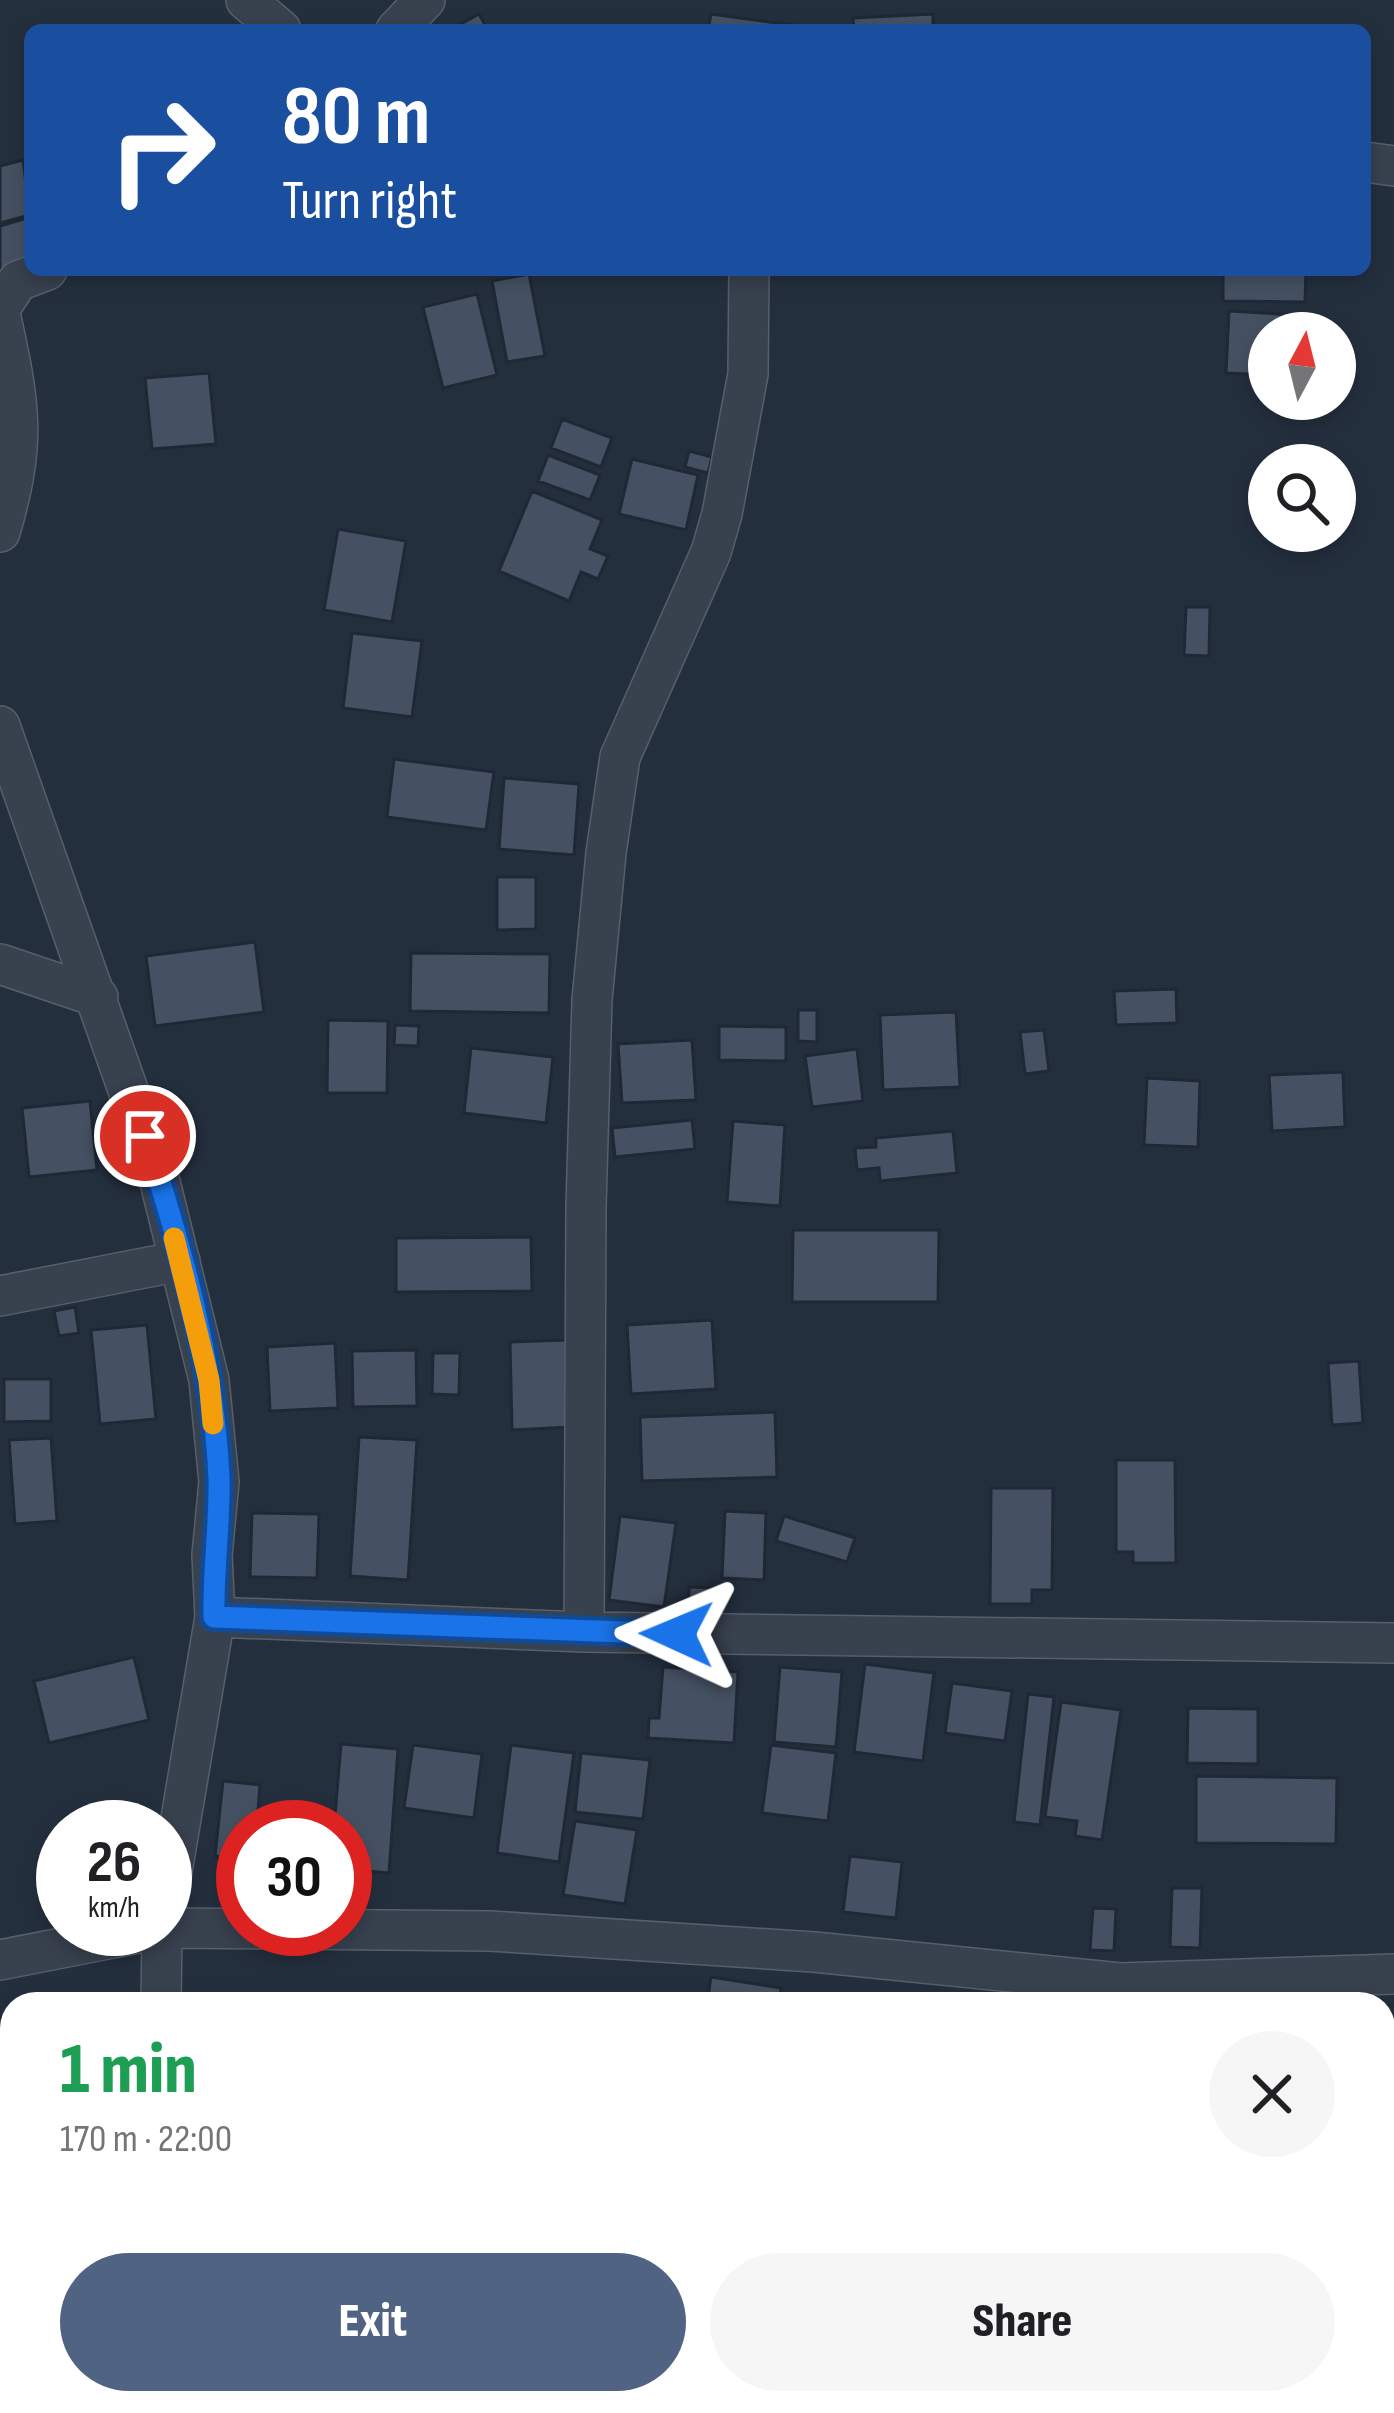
<!DOCTYPE html>
<html lang="en">
<head>
<meta charset="utf-8">
<style>
	:root { --surface:#fff; --page:#f6f6f6; --text:#202124; --muted:#757577; --accent:#506383 }
	body { margin:0; font-family:"Sofia Sans Condensed",sans-serif; background:var(--page); color:var(--text); height:100vh; display:flex; flex-direction:column; font-size:45px; white-space:nowrap }
	* { box-sizing:border-box; margin:0 }
	p { font-size:39px; color:var(--muted) }
	.icon { flex:none; width:66px; height:66px; fill:none; stroke:currentColor; stroke-width:2; stroke-linecap:round; stroke-linejoin:round }
	.map { position:relative; flex:1; overflow:hidden }
	.details { position:absolute; left:0px; top:1992px; width:1395px; height:423px; display:flex; flex-direction:column; background:var(--surface); border-radius:36px 36px 0 0; box-shadow:0 6px 18px #0003 }
	.details>* { flex:none }
	.hud { position:absolute; left:24px; top:24px; width:1347px; height:252px; border-radius:18px; box-shadow:0 6px 18px #0003; background:#1a4fa0; color:#fff; overflow:hidden }
	.needle { width:78px; rotate:7deg }
	.controls { position:absolute; left:1248px; top:312px; display:grid; gap:24px }
	.controls a { display:grid; place-items:center; width:108px; height:108px; border-radius:50%; background:var(--surface); box-shadow:0 6px 18px #0003; font-size:60px }
	.speed { position:absolute; left:36px; top:1800px; display:flex; gap:24px; font-size:60px; font-weight:700; text-align:center }
	.speed>* { display:grid; place-content:center; width:156px; height:156px; border-radius:50%; background:var(--surface); box-shadow:0 6px 18px #0003; line-height:1 }
	.speed small { font-size:30px; font-weight:400 }
	.speed .limit { border:18px solid #d22; background:#fff; color:#111 }
	.pin { position:absolute; display:grid; place-items:center; width:102px; height:102px; color:#fff; margin:-51px; border:6px solid #fff; border-radius:50%; box-shadow:0 3px 12px #0007 }
	.me { position:absolute; width:132px; margin:-66px; rotate:271deg; stroke-linejoin:round; filter:drop-shadow(0 0 9px #0008) }
	.turn { display:flex; align-items:center; gap:42px; height:252px; padding:0 60px; font-size:54px }
	.turn .icon { width:156px; height:156px; stroke-width:2.5 }
	.turn b { display:block; font-size:84px; line-height:102px }
	.round { display:grid; place-items:center; flex:none; width:126px; height:126px; border-radius:63px; background:var(--page) }
	.overview { display:flex; align-items:center; justify-content:space-between; height:204px; padding:0 60px }
	h1 { font-size:72px; font-weight:800; line-height:90px; color:#1e9e55 }
	.cta { display:flex; gap:24px; margin-top:auto; padding:24px 60px }
	.cta a { flex:1; height:138px; border-radius:72px; background:var(--accent); color:#fff; font-size:48px; font-weight:800; line-height:138px; text-align:center }
	.cta a+a { background:var(--page); color:var(--text) }
	.map>svg:first-child { display:block }
</style>
</head>
<body>
<div class="map">
<svg width="1394" height="2413" viewBox="0 0 1394 2413">
	<rect width="100%" height="100%" fill="#242f3e"/>
	<path fill="#455162" stroke="#1f2835" stroke-width="3" d="M479,14L488,30H450Z
		M711,14L813,28L812,30H708Z
		M933,14V30H854L853,18Z
		M23,160L30,215L0,223V166Z
		M30,217V269L0,277V226Z
		M1223,270H1306L1305,302L1223,301Z
		M529,274L545,356L507,362L492,281Z
		M477,294L497,375L443,388L423,307Z
		M1229,311L1312,316V333H1269V375L1226,373Z
		M209,373L216,444L152,449L145,378Z
		M562,419L612,438L601,467L551,448Z
		M689,451L712,457L708,473L685,467Z
		M548,455L600,475L590,500L538,481Z
		M632,459L698,475L686,530L619,514Z
		M532,491L602,520L590,549L608,556L598,579L581,572L569,601L499,571Z
		M338,529L406,541L392,622L324,610Z
		M1186,607H1210L1209,656L1184,655Z
		M352,633L422,641L412,717L343,708Z
		M394,759L494,772L486,830L387,817Z
		M504,778L579,784L574,855L499,849Z
		M497,877H536V929L497,930Z
		M255,942L264,1012L155,1026L146,956Z
		M411,953L550,954L549,1013L410,1011Z
		M1176,989L1177,1023L1116,1025L1114,991Z
		M798,1010H817V1042L798,1041Z
		M956,1012L960,1087L883,1090L880,1015Z
		M328,1020L388,1021L387,1093H327Z
		M395,1025L419,1026L418,1046L394,1045Z
		M719,1026L786,1027V1061L719,1060Z
		M1044,1030L1049,1071L1025,1074L1020,1032Z
		M692,1040L696,1100L622,1103L618,1044Z
		M471,1048L553,1057L546,1123L464,1113Z
		M857,1049L863,1101L812,1107L805,1056Z
		M1343,1072L1345,1127L1272,1131L1269,1075Z
		M1147,1078L1200,1081L1198,1147L1144,1145Z
		M90,1101L97,1170L29,1177L22,1108Z
		M692,1120L695,1149L615,1157L612,1128Z
		M733,1121L785,1125L780,1206L727,1202Z
		M953,1131L957,1173L880,1181L879,1168L857,1170L855,1148L876,1147V1138Z
		M793,1230H939L938,1302H792Z
		M531,1237L532,1291L396,1292V1238Z
		M75,1307L79,1333L59,1336L54,1311Z
		M712,1320L716,1389L631,1394L627,1325Z
		M147,1325L156,1419L100,1424L91,1330Z
		M568,1340L571,1427L512,1430L510,1342Z
		M335,1343L338,1408L270,1411L267,1347Z
		M416,1350L417,1406L353,1407L352,1351Z
		M433,1353H460L459,1395L432,1394Z
		M1359,1361L1363,1423L1332,1425L1328,1363Z
		M4,1379H51V1421L4,1422Z
		M775,1412L777,1477L642,1481L640,1417Z
		M359,1437L417,1440L408,1580L350,1576Z
		M51,1438L57,1521L15,1524L9,1440Z
		M1116,1460H1175L1176,1563H1133V1552H1116Z
		M991,1488H1053L1052,1590H1032V1604H990Z
		M725,1511L766,1513L764,1580L722,1578Z
		M252,1513L319,1514L317,1578L250,1577Z
		M620,1516L676,1523L664,1607L609,1600Z
		M784,1516L855,1538L847,1562L776,1541Z
		M689,1587L716,1588L715,1619L688,1617Z
		M134,1657L149,1720L49,1743L34,1681Z
		M865,1664L934,1673L923,1761L854,1752Z
		M663,1667L738,1672L734,1743L648,1738L649,1718H659Z
		M780,1667L842,1672L836,1747L774,1742Z
		M952,1683L1012,1691L1005,1741L945,1733Z
		M1028,1694L1054,1697L1040,1825L1014,1822Z
		M1061,1702L1121,1710L1102,1840L1075,1836L1077,1821L1045,1817Z
		M1188,1708L1258,1709V1764L1187,1763Z
		M341,1744L398,1749L389,1873L345,1869V1827H334Z
		M413,1745L482,1754L474,1818L404,1808Z
		M511,1745L574,1753L559,1862L497,1853Z
		M771,1745L836,1753L828,1821L762,1813Z
		M581,1753L650,1760L643,1819L575,1812Z
		M1196,1776L1337,1778L1336,1844L1196,1843Z
		M223,1781L260,1785L257,1823L272,1825L243,1827V1859L215,1856Z
		M575,1821L637,1830L625,1904L563,1895Z
		M850,1856L902,1862L896,1918L843,1912Z
		M1172,1888H1202L1200,1948L1170,1947Z
		M1093,1908L1116,1909L1114,1951L1090,1950Z
		M711,1977L781,1988L779,2004H707Z
		M12,2016V2145L0,2148V2018Z
		M1383,2148H1394V2203H1383Z
		M12,2331V2373L0,2378V2336Z
		M12,2379V2403H37L41,2413H0V2384Z
		M108,2403H129L132,2413H80Z
		M477,2403H616V2413H478Z
		M705,2403H871L873,2413H707Z"/>
	<g fill="none" stroke-linecap="round" stroke-linejoin="round">
		<g stroke="#565f6c" stroke-width="42">
			<path id="minor" d="M246,0L281,30
				M396,30L425,0
				M1365,162L1394,166
				M0,308L18,281L47,270
				M0,313C20,405 27,440 0,532
				M0,726L159,1178L209,1380L219,1482L212,1555L215,1617L165,1913
				M0,964L98,997
				M0,1296L180,1261
				M215,1617L584,1632L1394,1643
				M584,1632L586,1207L592,1000L606,853L620,757L711,552L722,514L748,374L749,270
				M165,1928L490,1931L814,1952L1120,1983L1394,1974
				M0,1960L159,1929
				M161,2004L162,1929
				M0,2305L12,2300
				M201,2403L206,2413"/>
		</g>
		<use href="#minor" stroke="#38414e" stroke-width="39"/>
	</g>
	<g fill="none" stroke-linecap="round" stroke-linejoin="round">
		<g stroke="#114b97" stroke-width="30">
			<path id="route" d="M145,1136C181,1244 214,1363 219,1478C220,1524 213,1570 214,1617L677,1634"/>
		</g>
		<use href="#route" stroke="#1a73e8" stroke-width="21"/>
		<path stroke="#f59e0b" stroke-width="21" d="M174,1238L209,1380L213,1424"/>
	</g>
</svg>
<div class="controls">
<a><svg class="needle" viewBox="-14 -14 28 28"><path d="M0-13l5 13h-10z" fill="#e53935"/><path d="M0 13l5-13h-10z" fill="#757577"/></svg></a>
<a><svg class="icon" aria-label="search" viewBox="0 0 24 24"><circle cx="10" cy="10" r="6"/><path d="M15 15l6 6"/></svg></a>
</div>
<div class="speed"><div>26<small>km/h</small></div><div class="limit">30</div></div>
<div class="pin" style="left:145px;top:1136px;background:#d93025"><svg class="icon" aria-label="arrive" viewBox="0 0 24 24"><path d="M6 21V4h12l-3 4 3 4H6"/></svg></div>
<svg class="me" style="left:677px;top:1634px" viewBox="-20 -20 40 40"><path d="M0-17L14 15 0 8-14 15z" fill="#1a73e8" stroke="#fff" stroke-width="4"/></svg>
<div class="hud">
<div class="turn"><svg class="icon" aria-label="right" viewBox="0 0 24 24"><path d="M7 20v-9h11M14 6l5 5-5 5"/></svg><div><b>80 m</b>Turn right</div></div>
</div>
<section class="details">
<div class="overview"><div><h1>1 min</h1><p>170 m · 22:00</p></div><a class="round"><svg class="icon" aria-label="close" viewBox="0 0 24 24"><path d="M6 6l12 12M18 6L6 18"/></svg></a></div>
<div class="cta"><a>Exit</a><a>Share</a></div>
</section>
</div>
</body>
</html>
